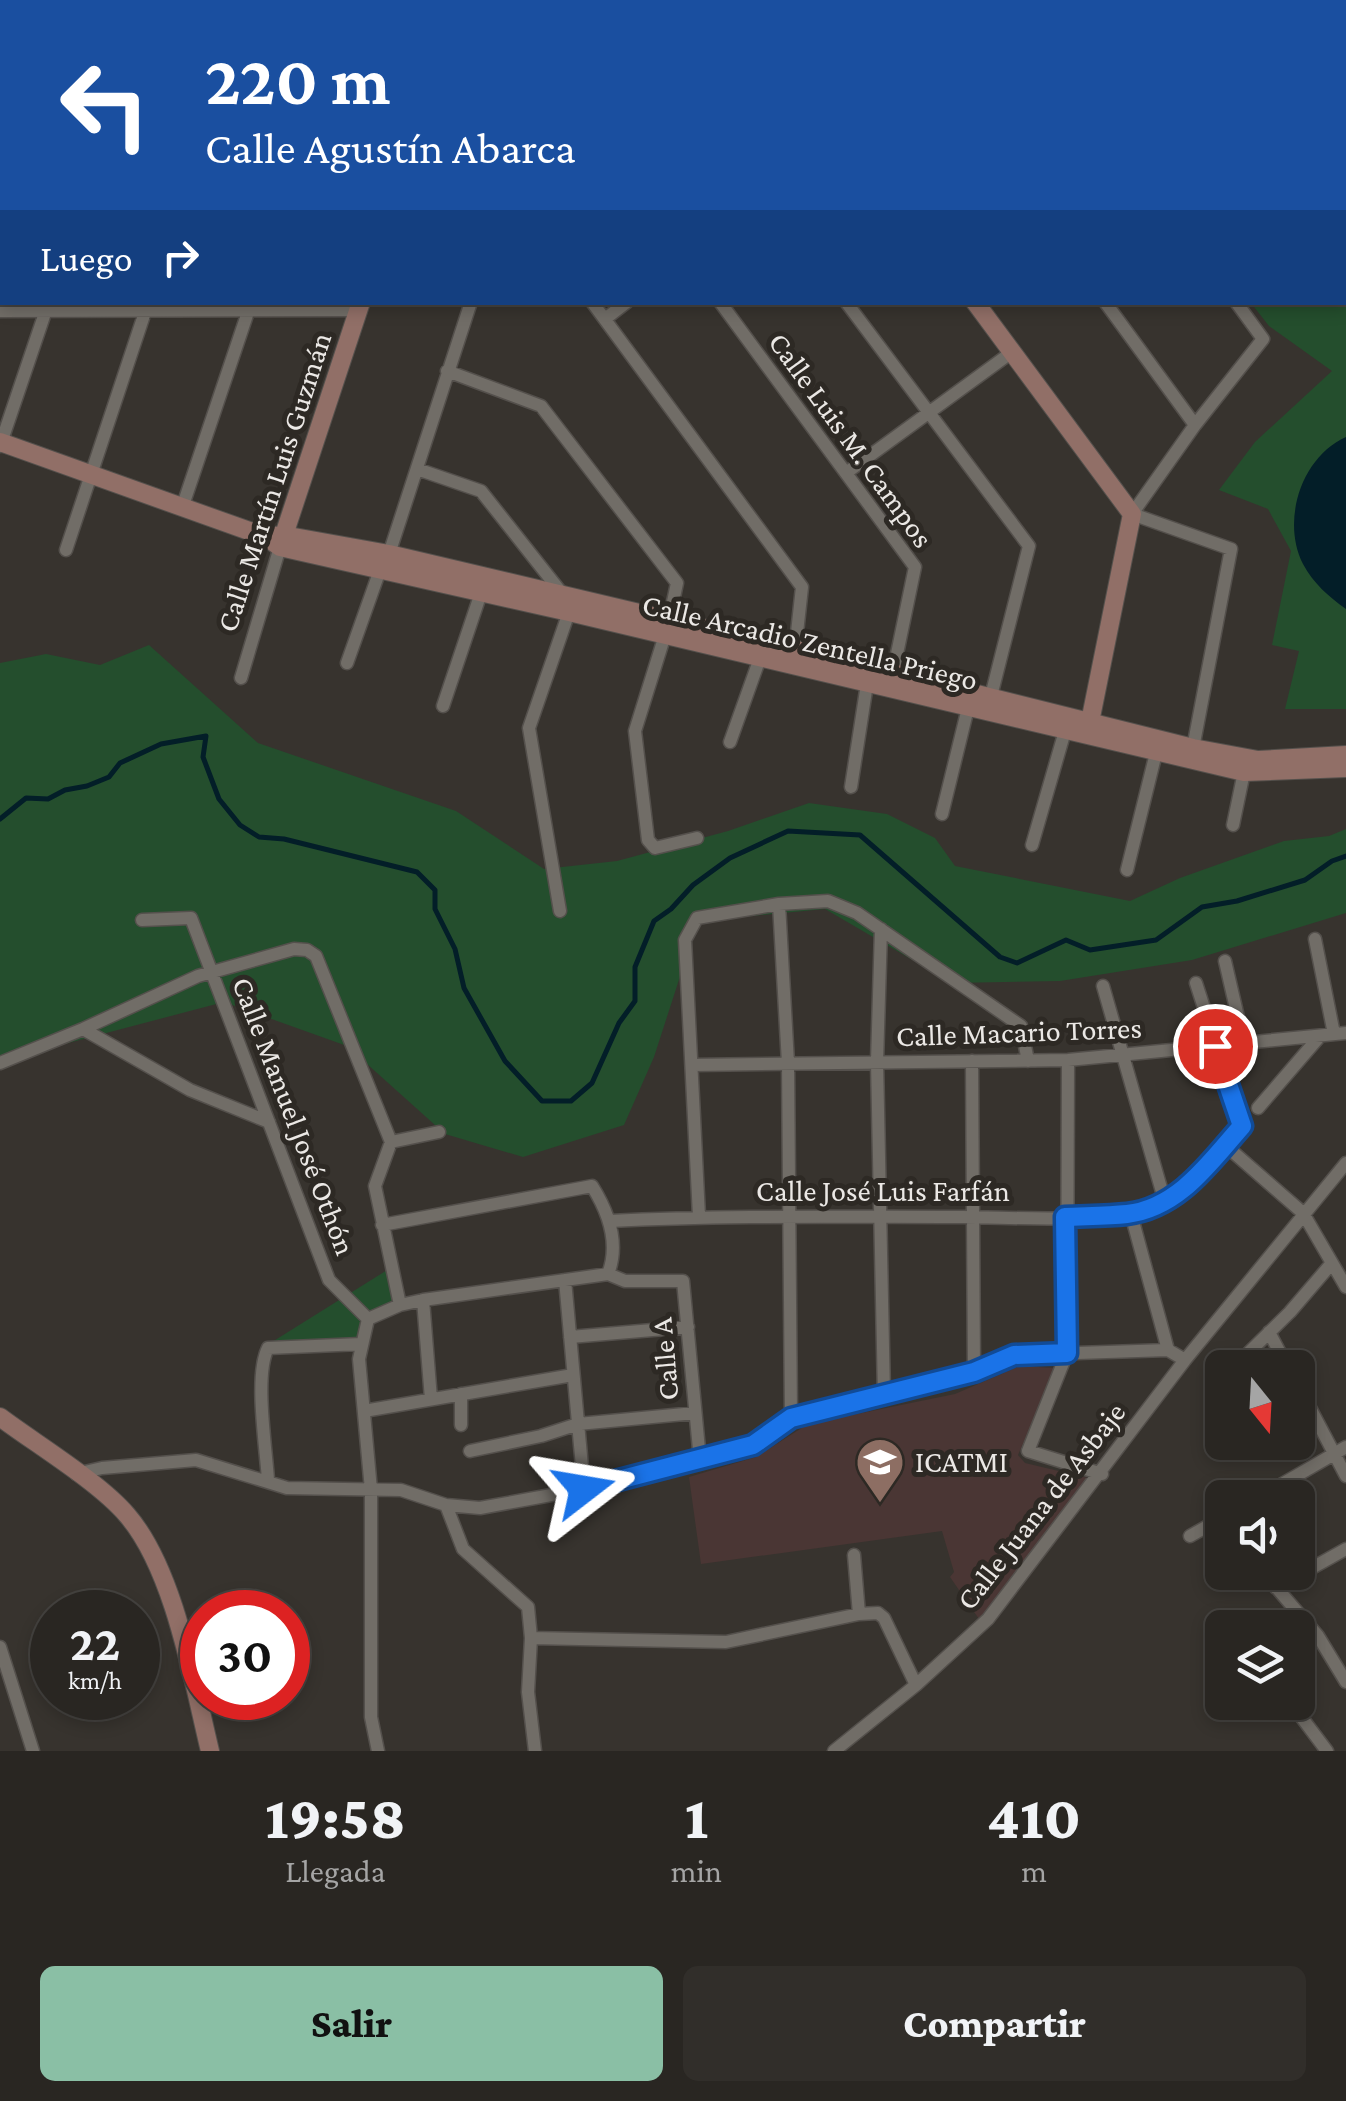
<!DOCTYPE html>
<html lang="es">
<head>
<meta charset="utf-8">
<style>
	:root { --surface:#292622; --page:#312e2a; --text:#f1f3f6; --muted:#a5a5a5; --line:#454340; --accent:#8abfa5 }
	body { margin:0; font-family:"Crimson Pro",serif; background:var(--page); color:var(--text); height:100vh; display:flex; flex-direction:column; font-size:38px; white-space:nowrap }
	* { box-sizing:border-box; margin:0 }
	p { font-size:32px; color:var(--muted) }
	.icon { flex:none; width:55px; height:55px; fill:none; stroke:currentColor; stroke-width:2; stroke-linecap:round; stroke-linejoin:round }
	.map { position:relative; height:1751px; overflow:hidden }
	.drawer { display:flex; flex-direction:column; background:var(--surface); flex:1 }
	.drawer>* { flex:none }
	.banner { position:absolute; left:0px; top:0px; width:1348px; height:305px; box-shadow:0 5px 15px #0003,0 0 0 2px var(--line); background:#1a4fa0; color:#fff; overflow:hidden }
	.needle { width:65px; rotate:162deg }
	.controls { position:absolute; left:1205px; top:1350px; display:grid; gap:20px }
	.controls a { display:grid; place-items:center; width:110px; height:110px; border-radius:15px; background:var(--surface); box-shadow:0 5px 15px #0003,0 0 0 2px var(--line); font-size:50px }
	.speed { position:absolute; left:30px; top:1590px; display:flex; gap:20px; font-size:50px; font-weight:700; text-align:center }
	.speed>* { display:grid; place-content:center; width:130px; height:130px; border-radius:50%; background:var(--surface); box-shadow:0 5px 15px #0003,0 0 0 2px var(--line); line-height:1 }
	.speed small { font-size:25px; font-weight:400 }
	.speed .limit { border:15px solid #d22; background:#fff; color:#111 }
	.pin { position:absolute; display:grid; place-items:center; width:85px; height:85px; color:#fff; margin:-42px; border:5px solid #fff; border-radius:50%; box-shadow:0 2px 10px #0007 }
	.me { position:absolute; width:110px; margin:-55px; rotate:76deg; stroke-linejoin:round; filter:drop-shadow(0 0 8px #0008) }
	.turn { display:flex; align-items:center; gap:35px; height:210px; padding:0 40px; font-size:45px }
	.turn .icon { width:130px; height:130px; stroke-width:2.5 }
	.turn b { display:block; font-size:70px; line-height:85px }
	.then { display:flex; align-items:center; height:95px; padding:0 40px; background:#0003; gap:20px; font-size:38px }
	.eta { display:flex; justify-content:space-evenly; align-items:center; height:170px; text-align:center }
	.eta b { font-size:60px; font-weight:800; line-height:70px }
	.action { display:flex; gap:20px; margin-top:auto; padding:20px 40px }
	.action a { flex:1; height:115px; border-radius:15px; background:var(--accent); color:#111; font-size:40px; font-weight:800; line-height:115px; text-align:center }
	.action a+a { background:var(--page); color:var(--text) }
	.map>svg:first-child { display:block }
</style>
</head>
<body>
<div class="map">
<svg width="1346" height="1751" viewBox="0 0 1346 1751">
	<rect width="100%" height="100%" fill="#37332e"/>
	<path fill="#4a3634" d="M1020,1366L1056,1368L1018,1455L1025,1463L1088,1478L979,1619L950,1577L954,1572L942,1531L701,1564L689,1477L756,1457L808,1424L955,1394Z"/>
	<path fill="#244e2d" d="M1024,0H1346V709H1285L1299,651L1272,645L1291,551L1268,509L1219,490L1255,442L1332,371L1269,326L1251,303L1345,302V2Z
		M149,645L258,743L456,811L544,869L617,861L728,831L809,803L887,814L935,838L955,866L1130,901L1180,878L1284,841L1329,836L1346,829V913L1192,960L1060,981L952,983L825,909L698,921L654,1057L624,1125L523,1157L445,1134L347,1046L224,1002L0,1061V663L46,654L100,665Z
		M392,1267L399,1304L368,1316L360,1344L272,1342Z"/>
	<path fill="#031e28" d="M1094,0H1245L1247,2H1096Z
		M1346,437V609C1328,596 1314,584 1303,564C1281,521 1301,457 1346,437Z"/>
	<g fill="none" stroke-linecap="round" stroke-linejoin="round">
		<path stroke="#031e28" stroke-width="5" d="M0,819L26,798L48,799L65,790L87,786L109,777L120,763L161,744L206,736L203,757L219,799L240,825L259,837L284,839L417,872L435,890V909L455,949L464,988L505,1061L542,1101H571L592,1083L619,1023L635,1001V967L654,921L671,909L693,885L730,858L788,831L860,835L1000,957L1017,963L1066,940L1090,950L1156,940L1202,907L1237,901L1305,880L1332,861L1346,856"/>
		<g stroke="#54504c" stroke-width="15">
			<path id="street" d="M24,0L25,2
				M122,0V2
				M206,0V2
				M318,0L319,2
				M750,0L758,2
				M1004,0L1006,2
				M570,2L571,0
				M852,2L856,0
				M0,219L2,218
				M592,302L802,587L795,651
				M720,302L915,567L893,673
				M846,302L1029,546L989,704
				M1105,302L1195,425
				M0,311L359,310
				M605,319L627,302
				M447,371L541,406L677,583L669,621
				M0,446L46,310
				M417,469L481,491L564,596
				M846,473L1012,352
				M182,508L249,309
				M66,550L146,309
				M389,554L471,302
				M665,635L635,731L648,840L655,848L697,838
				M347,663L380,570
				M241,678L280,547
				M443,706L484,584
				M730,742L760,658
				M1193,748L1231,549L1132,514L1195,425L1263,339L1236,302
				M851,787L867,684
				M942,814L968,708
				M1233,825L1244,772
				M1032,845L1065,731
				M1127,870L1156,753
				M779,904L788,1063L791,1418
				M560,911L529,728L569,612
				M142,920L191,918L329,1280L368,1319
				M881,929L877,1062L884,1395
				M1315,939L1334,1034
				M1225,961L1244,1043
				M1103,986L1165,1202
				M83,1029L190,1090L269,1122
				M1068,1060L1067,1353L1028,1451L1102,1474
				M972,1061L974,1371
				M0,1063L83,1029L198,976L294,949L307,950L316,956L391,1142
				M693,1065L1068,1060L1346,1033
				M1258,1108L1320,1036
				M1225,1145L1303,1213L1346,1287
				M1131,1214L1168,1350
				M699,1216L685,940L697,918L779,904L828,901L857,913L1021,1026L1028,1061
				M610,1221C727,1215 845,1217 962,1217C1020,1217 1115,1226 1167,1201C1196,1186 1220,1150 1242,1126L1196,983
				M382,1225L592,1186C609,1213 620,1243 608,1274
				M608,1274L625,1281H683L700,1460
				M565,1280L584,1489
				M423,1300L431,1399
				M400,1305L375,1186L391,1142L439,1132
				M1269,1332L1288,1368
				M570,1337L688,1327
				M1233,1368L1290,1312L1332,1263
				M1298,1385L1346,1476
				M364,1411L573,1375
				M461,1425V1394
				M470,1451L541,1436L578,1424L695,1413
				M76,1474L102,1468L196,1460L287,1488L401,1490L446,1505L480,1508L584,1489L753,1445L791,1418L974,1371L1014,1355L1168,1350L1185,1360
				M268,1480C266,1447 254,1375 268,1348L361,1344
				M1258,1498L1346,1447
				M446,1505L463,1549L528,1607L531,1638L528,1692L535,1751
				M1190,1536L1222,1518
				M854,1555L859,1614
				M1263,1572L1318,1636L1346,1682
				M1276,1588L1346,1549
				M531,1638L726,1642L859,1614L878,1613L884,1618L916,1685
				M0,1647L33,1751
				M1290,1702L1327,1751
				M378,1751L371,1717V1490L359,1359L368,1319L400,1305L423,1300L608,1274
				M834,1751L916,1685L988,1619L1185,1360L1346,1163"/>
		</g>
		<g stroke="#54504c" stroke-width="20">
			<path id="secondary" d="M438,0L446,2
				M389,2L402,0
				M460,2L461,0
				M0,75L2,74
				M975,302L1132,514L1090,722
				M0,442L266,537L280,547L569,612L1244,772L1346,768
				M266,537L283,535L389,554L893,673L1193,748L1258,760L1346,755
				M280,547L361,302
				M0,1417C36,1444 99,1482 127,1515C174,1569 193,1681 210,1751"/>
		</g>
		<use href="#street" stroke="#716d67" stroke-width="12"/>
		<use href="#secondary" stroke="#916f67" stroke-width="18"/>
	</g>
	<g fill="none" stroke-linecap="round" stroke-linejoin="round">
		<g stroke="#114b97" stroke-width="25">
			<path id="route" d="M584,1489L753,1445L791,1418L974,1372L1014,1355L1067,1353L1065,1217C1085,1216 1107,1216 1127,1214C1179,1208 1210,1162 1242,1126L1215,1046"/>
		</g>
		<use href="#route" stroke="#1a73e8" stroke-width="18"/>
	</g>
	<defs>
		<g id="university-pin" transform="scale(2.5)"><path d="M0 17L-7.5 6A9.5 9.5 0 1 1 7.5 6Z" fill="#8d6e63" stroke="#2d2924"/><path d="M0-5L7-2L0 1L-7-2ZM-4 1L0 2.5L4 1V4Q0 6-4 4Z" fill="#fff"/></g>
	</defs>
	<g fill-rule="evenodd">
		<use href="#university-pin" x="880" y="1462"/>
	</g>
	<g text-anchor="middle" stroke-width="10" stroke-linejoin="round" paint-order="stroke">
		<g font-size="30" fill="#ebe8e5" stroke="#2d2924">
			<text transform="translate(851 440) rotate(54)" y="10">Calle Luis M. Campos</text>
			<text transform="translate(274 482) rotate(-72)" y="10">Calle Martín Luis Guzmán</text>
			<text transform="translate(810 642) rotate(13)" y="10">Calle Arcadio Zentella Priego</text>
			<text transform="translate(1019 1032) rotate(-2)" y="10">Calle Macario Torres</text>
			<text transform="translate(294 1116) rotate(69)" y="10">Calle Manuel José Othón</text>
			<text x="883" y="1201">Calle José Luis Farfán</text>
			<text transform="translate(665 1359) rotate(-95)" y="10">Calle A</text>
			<text transform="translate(1041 1506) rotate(-52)" y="10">Calle Juana de Asbaje</text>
		</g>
		<g font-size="30" fill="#ebe8e5" stroke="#2d2924" text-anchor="start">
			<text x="915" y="1472">ICATMI</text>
		</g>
	</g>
</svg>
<div class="controls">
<a><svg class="needle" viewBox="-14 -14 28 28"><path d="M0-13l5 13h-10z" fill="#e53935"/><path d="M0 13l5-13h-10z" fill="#a5a5a5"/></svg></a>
<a><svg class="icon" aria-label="sound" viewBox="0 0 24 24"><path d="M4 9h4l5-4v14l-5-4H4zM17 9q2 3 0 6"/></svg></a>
<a><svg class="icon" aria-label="layers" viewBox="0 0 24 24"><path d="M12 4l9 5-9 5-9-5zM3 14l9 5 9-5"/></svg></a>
</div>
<div class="speed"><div>22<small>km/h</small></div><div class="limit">30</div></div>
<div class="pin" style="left:1215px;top:1046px;background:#d93025"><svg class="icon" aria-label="arrive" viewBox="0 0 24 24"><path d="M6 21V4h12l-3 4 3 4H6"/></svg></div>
<svg class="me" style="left:584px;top:1489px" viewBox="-20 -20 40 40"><path d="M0-17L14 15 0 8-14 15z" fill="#1a73e8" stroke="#fff" stroke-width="4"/></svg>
<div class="banner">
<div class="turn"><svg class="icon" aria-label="left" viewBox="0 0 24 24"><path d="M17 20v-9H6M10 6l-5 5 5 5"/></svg><div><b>220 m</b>Calle Agustín Abarca</div></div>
<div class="then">Luego<svg class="icon" aria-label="right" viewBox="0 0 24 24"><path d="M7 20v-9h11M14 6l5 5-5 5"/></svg></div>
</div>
</div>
<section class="drawer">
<div class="eta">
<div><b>19:58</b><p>Llegada</p></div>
<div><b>1</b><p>min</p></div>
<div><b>410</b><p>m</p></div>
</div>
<div class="action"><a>Salir</a><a>Compartir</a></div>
</section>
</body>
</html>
